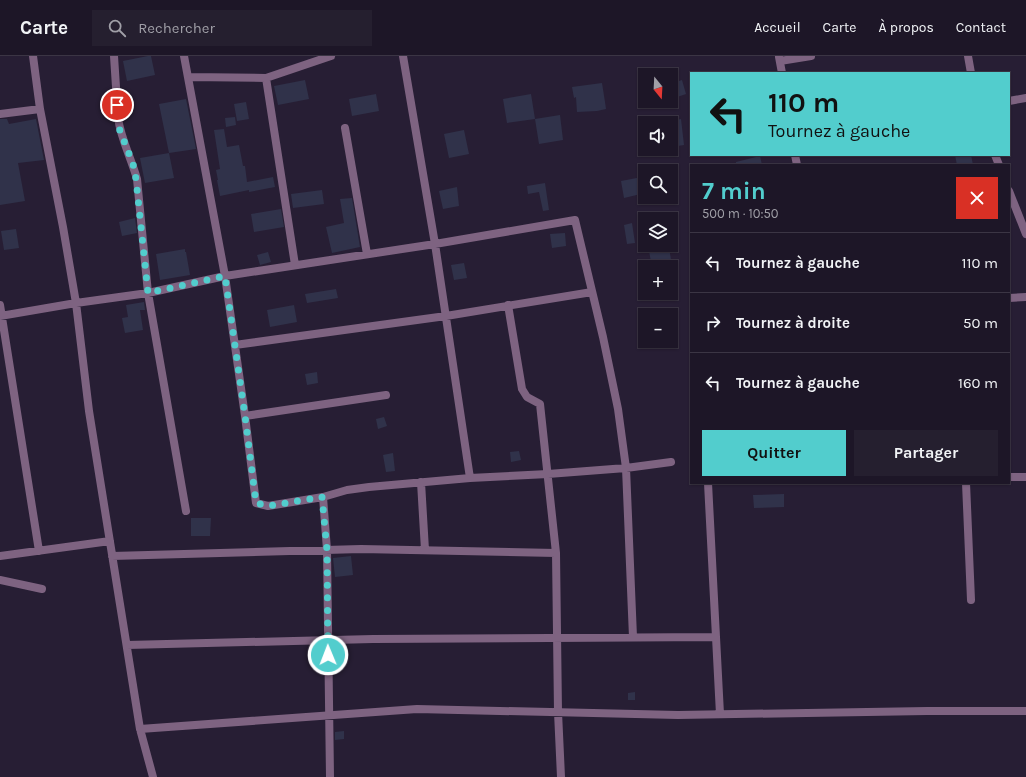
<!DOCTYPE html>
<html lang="fr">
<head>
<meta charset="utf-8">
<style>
	:root { --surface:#1d1627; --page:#251f2f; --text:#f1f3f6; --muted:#a09fa7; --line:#3b3544; --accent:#52cdcd }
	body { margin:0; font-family:Karla,sans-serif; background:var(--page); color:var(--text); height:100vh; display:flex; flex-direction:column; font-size:15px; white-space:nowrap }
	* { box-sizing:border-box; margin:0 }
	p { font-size:13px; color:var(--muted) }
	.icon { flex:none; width:22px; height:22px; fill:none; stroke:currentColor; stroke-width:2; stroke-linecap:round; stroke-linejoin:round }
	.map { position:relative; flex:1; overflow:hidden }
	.drawer { position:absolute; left:690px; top:108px; width:320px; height:320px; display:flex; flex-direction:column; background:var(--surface); border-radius:0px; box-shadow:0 1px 3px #0004,0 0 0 1px var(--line) }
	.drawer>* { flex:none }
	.banner { position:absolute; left:690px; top:16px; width:320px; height:84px; border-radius:0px; box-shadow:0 1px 3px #0004,0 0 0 1px var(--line); background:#52cdcd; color:#111; overflow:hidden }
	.needle { width:26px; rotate:162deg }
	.controls { position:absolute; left:638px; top:12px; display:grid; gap:8px }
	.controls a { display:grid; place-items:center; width:40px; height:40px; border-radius:0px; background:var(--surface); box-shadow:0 1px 3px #0004,0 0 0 1px var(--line); font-size:20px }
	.pin { position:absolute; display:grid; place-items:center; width:34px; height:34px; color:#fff; margin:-17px; border:2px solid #fff; border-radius:50%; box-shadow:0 1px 4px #0007 }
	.me { position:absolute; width:44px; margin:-22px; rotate:359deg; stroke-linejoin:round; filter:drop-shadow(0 0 3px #0008) }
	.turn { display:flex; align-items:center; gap:14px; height:84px; padding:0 12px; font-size:18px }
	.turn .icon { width:52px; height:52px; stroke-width:2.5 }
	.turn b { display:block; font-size:28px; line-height:34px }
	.round { display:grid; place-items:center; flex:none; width:42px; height:42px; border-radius:0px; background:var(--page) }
	.headline { display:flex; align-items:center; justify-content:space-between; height:68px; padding:0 12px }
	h1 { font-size:24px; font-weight:700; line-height:30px; color:var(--accent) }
	.button { display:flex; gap:8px; margin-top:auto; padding:8px 12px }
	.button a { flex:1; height:46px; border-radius:0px; background:var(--accent); color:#111; font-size:16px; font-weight:700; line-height:46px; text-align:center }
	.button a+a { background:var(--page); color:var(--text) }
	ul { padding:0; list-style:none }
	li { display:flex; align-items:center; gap:12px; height:60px; padding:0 12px; border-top:1px solid var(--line) }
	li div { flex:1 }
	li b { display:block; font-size:15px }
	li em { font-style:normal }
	header { display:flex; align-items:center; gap:24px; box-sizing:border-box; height:56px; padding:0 20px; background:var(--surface); border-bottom:1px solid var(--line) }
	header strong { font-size:19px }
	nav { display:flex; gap:22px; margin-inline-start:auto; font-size:14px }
	.search { width:280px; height:36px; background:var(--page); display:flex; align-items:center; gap:10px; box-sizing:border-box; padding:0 14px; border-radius:0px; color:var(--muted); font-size:15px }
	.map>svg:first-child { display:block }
</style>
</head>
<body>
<header>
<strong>Carte</strong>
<div class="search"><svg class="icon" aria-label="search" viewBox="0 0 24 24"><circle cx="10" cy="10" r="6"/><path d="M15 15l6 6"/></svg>Rechercher</div>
<nav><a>Accueil</a><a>Carte</a><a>À propos</a><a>Contact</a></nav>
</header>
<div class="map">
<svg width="1026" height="721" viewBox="0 0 1026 721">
	<rect width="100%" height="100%" fill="#271e34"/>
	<path fill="#30324a" d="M148,0H151L155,19L127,25L123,5Z
		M305,24L309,43L278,49L274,30Z
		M682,24L686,38L677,41L673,27Z
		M602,27L605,46L606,53L597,55L577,56L576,41L574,42L572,31Z
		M376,38L379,55L352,60L349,43Z
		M531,38L535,63L507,67L503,43Z
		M186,43L196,93L169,97L174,122L145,127L140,102L169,97L159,48Z
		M246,46L249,63L237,65L234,48Z
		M560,59L563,84L539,88L535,63Z
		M235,61L236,69L226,71L225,62Z
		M0,63H7L9,68L36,63L44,104L18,107L25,145L0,149Z
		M681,63L684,89L671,91V65Z
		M224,73L227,91L239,89L243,110H245L247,126L273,121L275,131L249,136V134L220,140L217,124H218L216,114L220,113L214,74Z
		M464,74L469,98L449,102L444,78Z
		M955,99H971L973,109H957Z
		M760,100L762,109H736V106Z
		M642,121L645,137L624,142L621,125Z
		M545,127L549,154L543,155L539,136L528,138L527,130Z
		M457,131L459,150L443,153L439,135Z
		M322,134L324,148L293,152L291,138Z
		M352,142L360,191L332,197L326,171L344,167L340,143Z
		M281,153L284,171L254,176L251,158Z
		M135,162L137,177L122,180L119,166Z
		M632,167L635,187L627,188L624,169Z
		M16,173L19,192L4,194L1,175Z
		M565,177L566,190L552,192L550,178Z
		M669,191L671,204L661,207V209L652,211L649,195Z
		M185,193V196H186L190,219L160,224L156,198Z
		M268,196L271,206L260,209L257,199Z
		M464,207L467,222L454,224L451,209Z
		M336,233L338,242L307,247L305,238Z
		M144,246L145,254H140L143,274L125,277L122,262L128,261L126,249Z
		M294,249L297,266L270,271L267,254Z
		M317,316L318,327L307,329L305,318Z
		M384,361L387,370L378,373L376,363Z
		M519,395L521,404L511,406L510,396Z
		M393,397L395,415L386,416L383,399Z
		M784,438V451L754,452L753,439Z
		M191,462H211L210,480H191Z
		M351,500L353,519L335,521L333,502Z
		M635,636V644H628V637Z
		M344,675V683L335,684V676Z"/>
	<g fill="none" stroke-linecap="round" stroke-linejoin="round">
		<path stroke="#7e6381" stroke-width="8" d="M33,0L40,53L63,171L76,247L89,355L140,673L153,721
			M114,0L118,62C121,83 131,102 137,123L148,237L186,455
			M184,0L225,220L245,360L256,447L268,450L323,441L347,434L369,431L470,422L548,418L626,412L671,406
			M403,0L435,188L470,422
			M968,0L971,17
			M779,1L782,17
			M780,5L811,0
			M188,21L266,22L331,0
			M266,22L295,209
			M1009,45L1026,42
			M0,58L40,53
			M345,72L367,198
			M795,99L797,109
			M995,99L999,109
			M1009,135L1026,178
			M1009,242L1026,241
			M0,249L39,495
			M508,249L522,333L527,341L540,348L556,497L558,656L561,721
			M0,260L76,247L148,237L225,220L435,188L575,164L603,281L618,353L626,412L633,581
			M235,289L446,260L592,236
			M245,360L386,339
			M1009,421H1026
			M421,426L425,494
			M708,427L720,658
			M966,427L971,544
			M323,441L327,494L330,721
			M0,500L110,485
			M112,500L361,493L556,497
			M0,524L42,533
			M127,589L373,583L716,581
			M140,673L417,653L678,659L927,655H1026"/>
	</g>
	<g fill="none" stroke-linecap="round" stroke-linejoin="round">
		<path stroke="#52cdcd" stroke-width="7" stroke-dasharray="0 12.6" d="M117,49L119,72L133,108L136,123L148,237L225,220L245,360L256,447L268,450L322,441L327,494L328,599"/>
	</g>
</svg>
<div class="controls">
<a><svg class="needle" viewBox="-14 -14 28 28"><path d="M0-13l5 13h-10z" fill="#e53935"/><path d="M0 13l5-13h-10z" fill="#a09fa7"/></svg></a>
<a><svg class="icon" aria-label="sound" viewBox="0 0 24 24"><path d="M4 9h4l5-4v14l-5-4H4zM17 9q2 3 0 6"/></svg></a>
<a><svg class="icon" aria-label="search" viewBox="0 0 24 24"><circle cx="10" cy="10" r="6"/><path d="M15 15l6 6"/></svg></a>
<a><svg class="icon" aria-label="layers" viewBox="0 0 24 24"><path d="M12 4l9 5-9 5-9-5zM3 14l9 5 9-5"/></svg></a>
<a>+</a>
<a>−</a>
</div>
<div class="pin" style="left:117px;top:49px;background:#d93025"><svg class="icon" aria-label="arrive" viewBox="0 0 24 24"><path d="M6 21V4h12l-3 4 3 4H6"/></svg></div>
<svg class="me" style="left:328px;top:599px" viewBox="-20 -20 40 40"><circle r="17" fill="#52cdcd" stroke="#fff" stroke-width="3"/><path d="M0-11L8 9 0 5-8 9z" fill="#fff"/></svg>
<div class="banner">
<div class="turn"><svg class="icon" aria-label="left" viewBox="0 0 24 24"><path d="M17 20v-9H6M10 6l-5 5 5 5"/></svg><div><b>110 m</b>Tournez à gauche</div></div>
</div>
<section class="drawer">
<div class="headline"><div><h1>7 min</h1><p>500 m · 10:50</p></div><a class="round" style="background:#d93025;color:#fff"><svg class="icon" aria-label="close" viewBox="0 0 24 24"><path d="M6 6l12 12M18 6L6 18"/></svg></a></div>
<ul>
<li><svg class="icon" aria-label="left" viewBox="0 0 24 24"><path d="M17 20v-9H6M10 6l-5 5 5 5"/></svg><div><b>Tournez à gauche</b></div><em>110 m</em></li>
<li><svg class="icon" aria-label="right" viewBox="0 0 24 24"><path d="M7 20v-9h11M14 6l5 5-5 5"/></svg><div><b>Tournez à droite</b></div><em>50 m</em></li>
<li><svg class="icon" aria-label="left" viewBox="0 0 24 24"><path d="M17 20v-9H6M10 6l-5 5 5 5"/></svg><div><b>Tournez à gauche</b></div><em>160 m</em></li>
</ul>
<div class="button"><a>Quitter</a><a>Partager</a></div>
</section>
</div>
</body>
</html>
